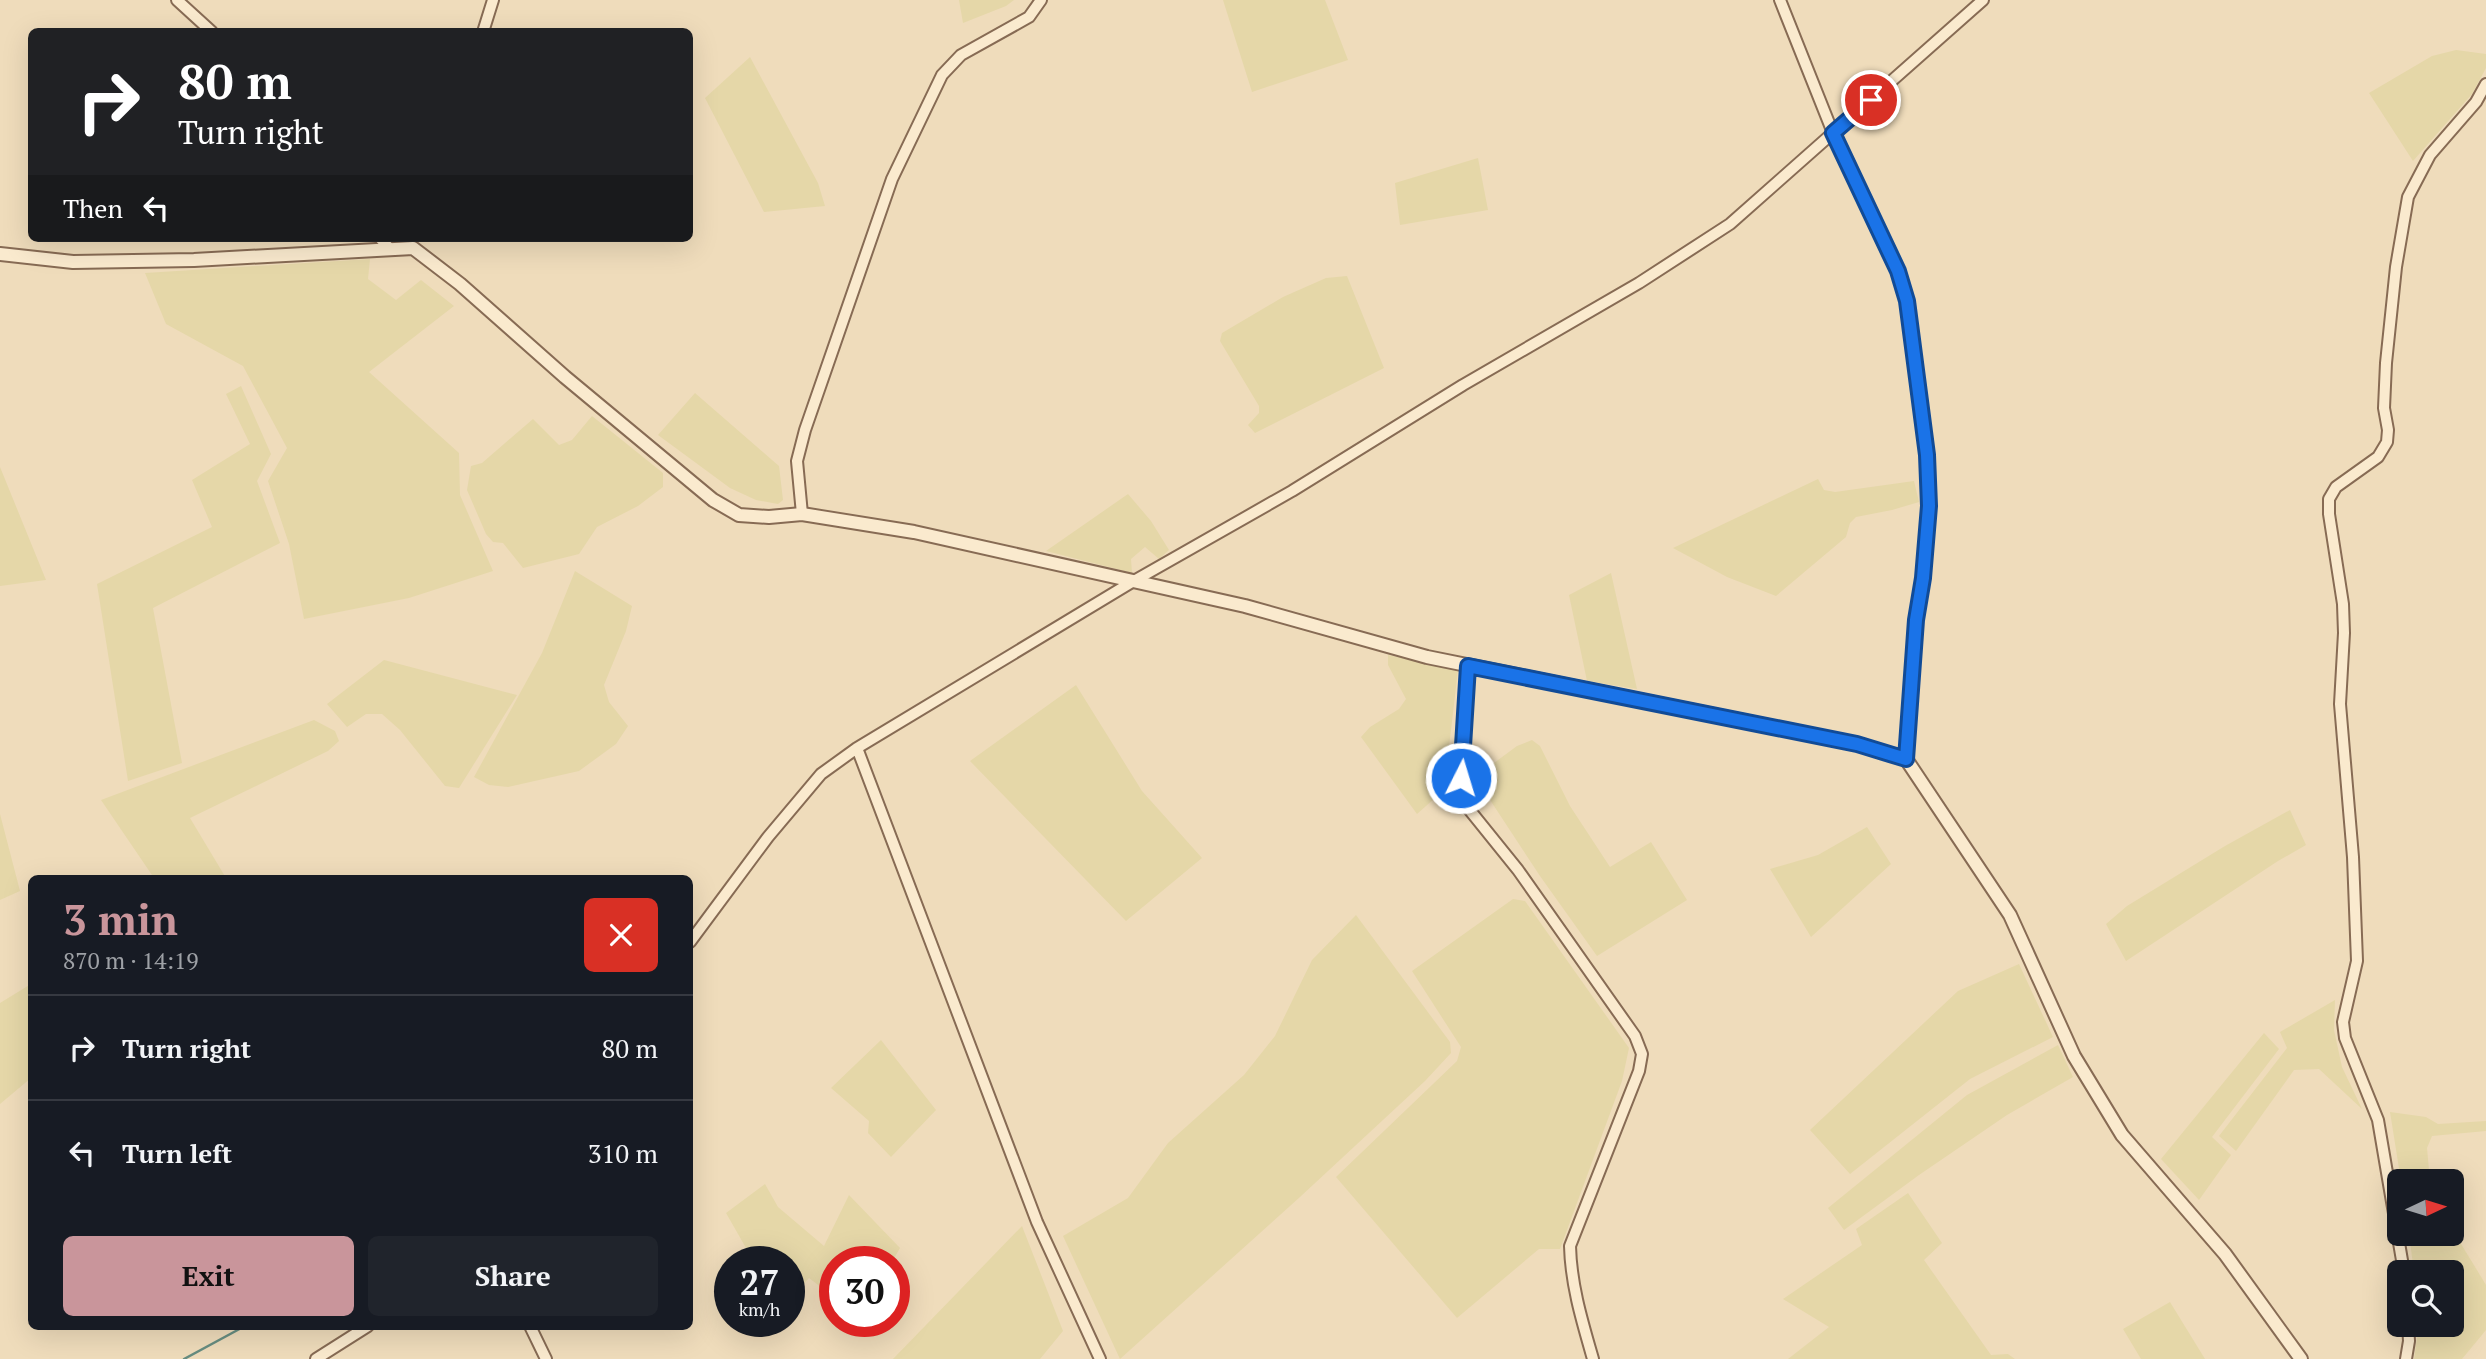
<!DOCTYPE html>
<html lang="en">
<head>
<meta charset="utf-8">
<style>
	:root { --surface:#171b24; --page:#20242c; --text:#f1f3f6; --muted:#9ea1a6; --line:#363941; --accent:#c9959b }
	body { margin:0; font-family:"PT Serif",serif; background:var(--page); color:var(--text); height:100vh; display:flex; flex-direction:column; font-size:26px; white-space:nowrap }
	* { box-sizing:border-box; margin:0 }
	p { font-size:23px; color:var(--muted) }
	.icon { flex:none; width:38px; height:38px; fill:none; stroke:currentColor; stroke-width:2; stroke-linecap:round; stroke-linejoin:round }
	.map { position:relative; flex:1; overflow:hidden }
	.details { position:absolute; left:28px; top:875px; width:665px; height:455px; display:flex; flex-direction:column; background:var(--surface); border-radius:10px; box-shadow:0 7px 28px #0002 }
	.details>* { flex:none }
	.guide { position:absolute; left:28px; top:28px; width:665px; height:214px; border-radius:10px; box-shadow:0 7px 28px #0002; background:#202124; color:#fff; overflow:hidden }
	.needle { width:46px; rotate:86deg }
	.controls { position:absolute; left:2387px; top:1169px; display:grid; gap:14px }
	.controls a { display:grid; place-items:center; width:77px; height:77px; border-radius:10px; background:var(--surface); box-shadow:0 7px 28px #0002; font-size:35px }
	.speed { position:absolute; left:714px; top:1246px; display:flex; gap:14px; font-size:35px; font-weight:700; text-align:center }
	.speed>* { display:grid; place-content:center; width:91px; height:91px; border-radius:50%; background:var(--surface); box-shadow:0 7px 28px #0002; line-height:1 }
	.speed small { font-size:18px; font-weight:400 }
	.speed .limit { border:10px solid #d22; background:#fff; color:#111 }
	.pin { position:absolute; display:grid; place-items:center; width:60px; height:60px; color:#fff; margin:-30px; border:4px solid #fff; border-radius:50%; box-shadow:0 2px 7px #0007 }
	.me { position:absolute; width:77px; margin:-38px; rotate:5deg; stroke-linejoin:round; filter:drop-shadow(0 0 5px #0008) }
	.turn { display:flex; align-items:center; gap:24px; height:147px; padding:0 35px; font-size:32px }
	.turn .icon { width:91px; height:91px; stroke-width:2.5 }
	.turn b { display:block; font-size:49px; line-height:60px }
	.then { display:flex; align-items:center; height:66px; padding:0 35px; background:#0003; gap:14px; font-size:26px }
	.round { display:grid; place-items:center; flex:none; width:74px; height:74px; border-radius:10px; background:var(--page) }
	.headline { display:flex; align-items:center; justify-content:space-between; height:119px; padding:0 35px }
	h1 { font-size:42px; font-weight:700; line-height:52px; color:var(--accent) }
	.primary-button { display:flex; gap:14px; margin-top:auto; padding:14px 35px }
	.primary-button a { flex:1; height:80px; border-radius:10px; background:var(--accent); color:#111; font-size:28px; font-weight:700; line-height:80px; text-align:center }
	.primary-button a+a { background:var(--page); color:var(--text) }
	ul { padding:0; list-style:none }
	li { display:flex; align-items:center; gap:21px; height:105px; padding:0 35px; border-top:2px solid var(--line) }
	li div { flex:1 }
	li b { display:block; font-size:26px }
	li em { font-style:normal }
	.map>svg:first-child { display:block }
</style>
</head>
<body>
<div class="map">
<svg width="2486" height="1359" viewBox="0 0 2486 1359">
	<rect width="100%" height="100%" fill="#efdcbb"/>
	<path fill="#e5d7a8" d="M959,0H1014L1006,6L963,23Z
		M1223,0H1325L1348,60L1252,92Z
		M2456,50L2486,54V68L2472,94L2413,161L2369,93L2432,56Z
		M750,57L818,183L825,206L764,212L705,98Z
		M1478,158L1488,210L1400,225L1395,183Z
		M370,259L368,279L396,300L421,280L454,306L369,372L459,453L460,495L493,571L409,598L304,619L289,544L268,481L287,448L243,366L166,324L145,273Z
		M1347,276L1384,368L1255,433L1248,425L1259,413V406L1220,341L1222,333L1283,297L1326,278Z
		M241,386L271,454L257,481L280,543L153,608L182,763L128,781L97,584L212,527L192,480L250,444L226,394Z
		M695,393L779,466L783,500L778,504L756,500L730,488L658,435Z
		M592,416L663,473V487L638,506L597,527L579,554L523,568L503,543L493,542L486,534L467,490L471,466L482,463L533,419L559,445L572,440Z
		M0,467L46,580L0,586Z
		M1818,479L1824,490L1835,492L1914,481L1919,502L1892,510L1856,517L1850,523L1846,537L1776,596L1727,577L1673,548Z
		M1128,494L1151,521L1169,550L1159,559L1145,547L1131,559L1132,573L1046,551Z
		M575,571L632,606L626,631L604,685L609,702L628,726L616,744L579,771L508,787L489,785L474,777L542,653Z
		M1611,573L1637,689L1587,681L1569,595Z
		M1388,655L1458,670L1444,790L1417,814L1361,737L1370,727L1399,709L1406,699L1388,665Z
		M384,660L517,695L459,788L445,786L400,730L382,714H366L347,727L327,704Z
		M1076,685L1142,791L1202,858L1126,921L970,761Z
		M314,720L335,731L339,741L328,751L190,818L226,878H154L101,800Z
		M1532,740L1540,746L1570,806L1610,867L1651,842L1687,900L1597,956L1540,876L1475,777L1517,746Z
		M2290,810L2306,845L2278,861L2126,961L2106,924L2127,906L2225,846Z
		M0,814L20,891L0,900Z
		M1867,827L1891,864L1811,937L1770,869L1818,855Z
		M1513,899L1525,901L1629,1048L1622,1081L1560,1249H1539L1457,1318L1336,1177L1457,1061L1461,1047L1412,971Z
		M1356,915L1450,1042L1451,1053L1425,1081L1300,1197L1120,1359L1063,1236L1128,1198L1168,1143L1244,1075L1275,1036L1312,960Z
		M2019,964L2053,1037L1970,1079L1850,1174L1810,1130L1958,991Z
		M31,984V1078L0,1104V1003Z
		M2335,1000L2334,1030L2342,1067L2362,1109L2319,1069L2294,1070L2236,1151L2219,1136L2287,1048L2280,1032Z
		M2264,1033L2279,1049L2212,1137L2231,1155L2199,1200L2161,1159Z
		M881,1040L936,1110L891,1157L868,1133L869,1121L831,1088Z
		M2058,1045L2073,1077L2007,1115L1919,1175L1844,1230L1828,1208L1967,1095Z
		M2390,1112L2426,1117L2438,1124L2486,1121V1131L2432,1136L2427,1148L2430,1181H2401Z
		M765,1184L778,1207L824,1246L849,1195L900,1248L892,1262H835V1298L809,1278L789,1300V1262H754L726,1213Z
		M1908,1193L1942,1243L1924,1260L1991,1355L2008,1354L2015,1359H1788L1829,1327L1783,1299L1862,1245L1856,1229Z
		M1022,1226L1063,1331L1040,1359H893Z
		M2452,1229L2486,1285V1330L2462,1359H2414L2419,1325H2452V1272H2414L2409,1234H2452Z
		M2170,1302L2205,1359H2141L2123,1329Z"/>
	<g fill="none" stroke-linecap="round" stroke-linejoin="round">
		<path stroke="#678d81" stroke-width="2.5" d="M184,1359L245,1326"/>
		<g stroke="#876b54" stroke-width="14">
			<path id="minor" d="M177,0L212,32
				M1780,0L1833,133L1898,271L1907,301L1927,455L1929,506L1922,578L1916,620L1906,759
				M483,32L493,0
				M380,238L391,250
				M802,514L797,461L805,430L892,179L942,75L961,55L1029,17L1041,0
				M1468,666L1461,778L1468,808L1518,870L1635,1036L1642,1054L1639,1071L1570,1246C1571,1285 1582,1321 1593,1359
				M857,748L1037,1222L1100,1359
				M690,942L768,837L821,774L857,748L1132,582L1292,491L1463,385L1639,283L1730,224L1983,0
				M2404,1272L2378,1120L2345,1038L2343,1022L2357,961L2353,857L2340,704L2344,633L2343,604L2329,514V499L2336,487L2378,457L2387,442L2388,430L2384,408L2386,363L2396,267L2408,197L2430,155L2476,102L2486,84
				M530,1326L546,1359
				M316,1359L368,1326
				M2406,1359L2409,1341L2408,1325"/>
		</g>
		<g stroke="#876b54" stroke-width="16">
			<path id="tertiary" d="M0,254L73,262L194,260L413,248L460,284L565,377L713,500L739,515L769,517L802,514L914,532L1245,606L1427,657L1857,744L1906,759L2010,915L2074,1056L2122,1135L2225,1254L2301,1359"/>
		</g>
		<use href="#minor" stroke="#faeace" stroke-width="10"/>
		<use href="#tertiary" stroke="#faeace" stroke-width="12"/>
	</g>
	<g fill="none" stroke-linecap="round" stroke-linejoin="round">
		<g stroke="#114b97" stroke-width="18">
			<path id="route" d="M1461,778L1468,666L1857,744L1906,759L1916,620L1923,578L1929,506L1927,455L1907,301L1898,271L1833,133L1871,100"/>
		</g>
		<use href="#route" stroke="#1a73e8" stroke-width="12"/>
	</g>
</svg>
<div class="controls">
<a><svg class="needle" viewBox="-14 -14 28 28"><path d="M0-13l5 13h-10z" fill="#e53935"/><path d="M0 13l5-13h-10z" fill="#9ea1a6"/></svg></a>
<a><svg class="icon" aria-label="search" viewBox="0 0 24 24"><circle cx="10" cy="10" r="6"/><path d="M15 15l6 6"/></svg></a>
</div>
<div class="speed"><div>27<small>km/h</small></div><div class="limit">30</div></div>
<div class="pin" style="left:1871px;top:100px;background:#d93025"><svg class="icon" aria-label="arrive" viewBox="0 0 24 24"><path d="M6 21V4h12l-3 4 3 4H6"/></svg></div>
<svg class="me" style="left:1461px;top:778px" viewBox="-20 -20 40 40"><circle r="17" fill="#1a73e8" stroke="#fff" stroke-width="3"/><path d="M0-11L8 9 0 5-8 9z" fill="#fff"/></svg>
<div class="guide">
<div class="turn"><svg class="icon" aria-label="right" viewBox="0 0 24 24"><path d="M7 20v-9h11M14 6l5 5-5 5"/></svg><div><b>80 m</b>Turn right</div></div>
<div class="then">Then<svg class="icon" aria-label="left" viewBox="0 0 24 24"><path d="M17 20v-9H6M10 6l-5 5 5 5"/></svg></div>
</div>
<section class="details">
<div class="headline"><div><h1>3 min</h1><p>870 m · 14:19</p></div><a class="round" style="background:#d93025;color:#fff"><svg class="icon" aria-label="close" viewBox="0 0 24 24"><path d="M6 6l12 12M18 6L6 18"/></svg></a></div>
<ul>
<li><svg class="icon" aria-label="right" viewBox="0 0 24 24"><path d="M7 20v-9h11M14 6l5 5-5 5"/></svg><div><b>Turn right</b></div><em>80 m</em></li>
<li><svg class="icon" aria-label="left" viewBox="0 0 24 24"><path d="M17 20v-9H6M10 6l-5 5 5 5"/></svg><div><b>Turn left</b></div><em>310 m</em></li>
</ul>
<div class="primary-button"><a>Exit</a><a>Share</a></div>
</section>
</div>
</body>
</html>
